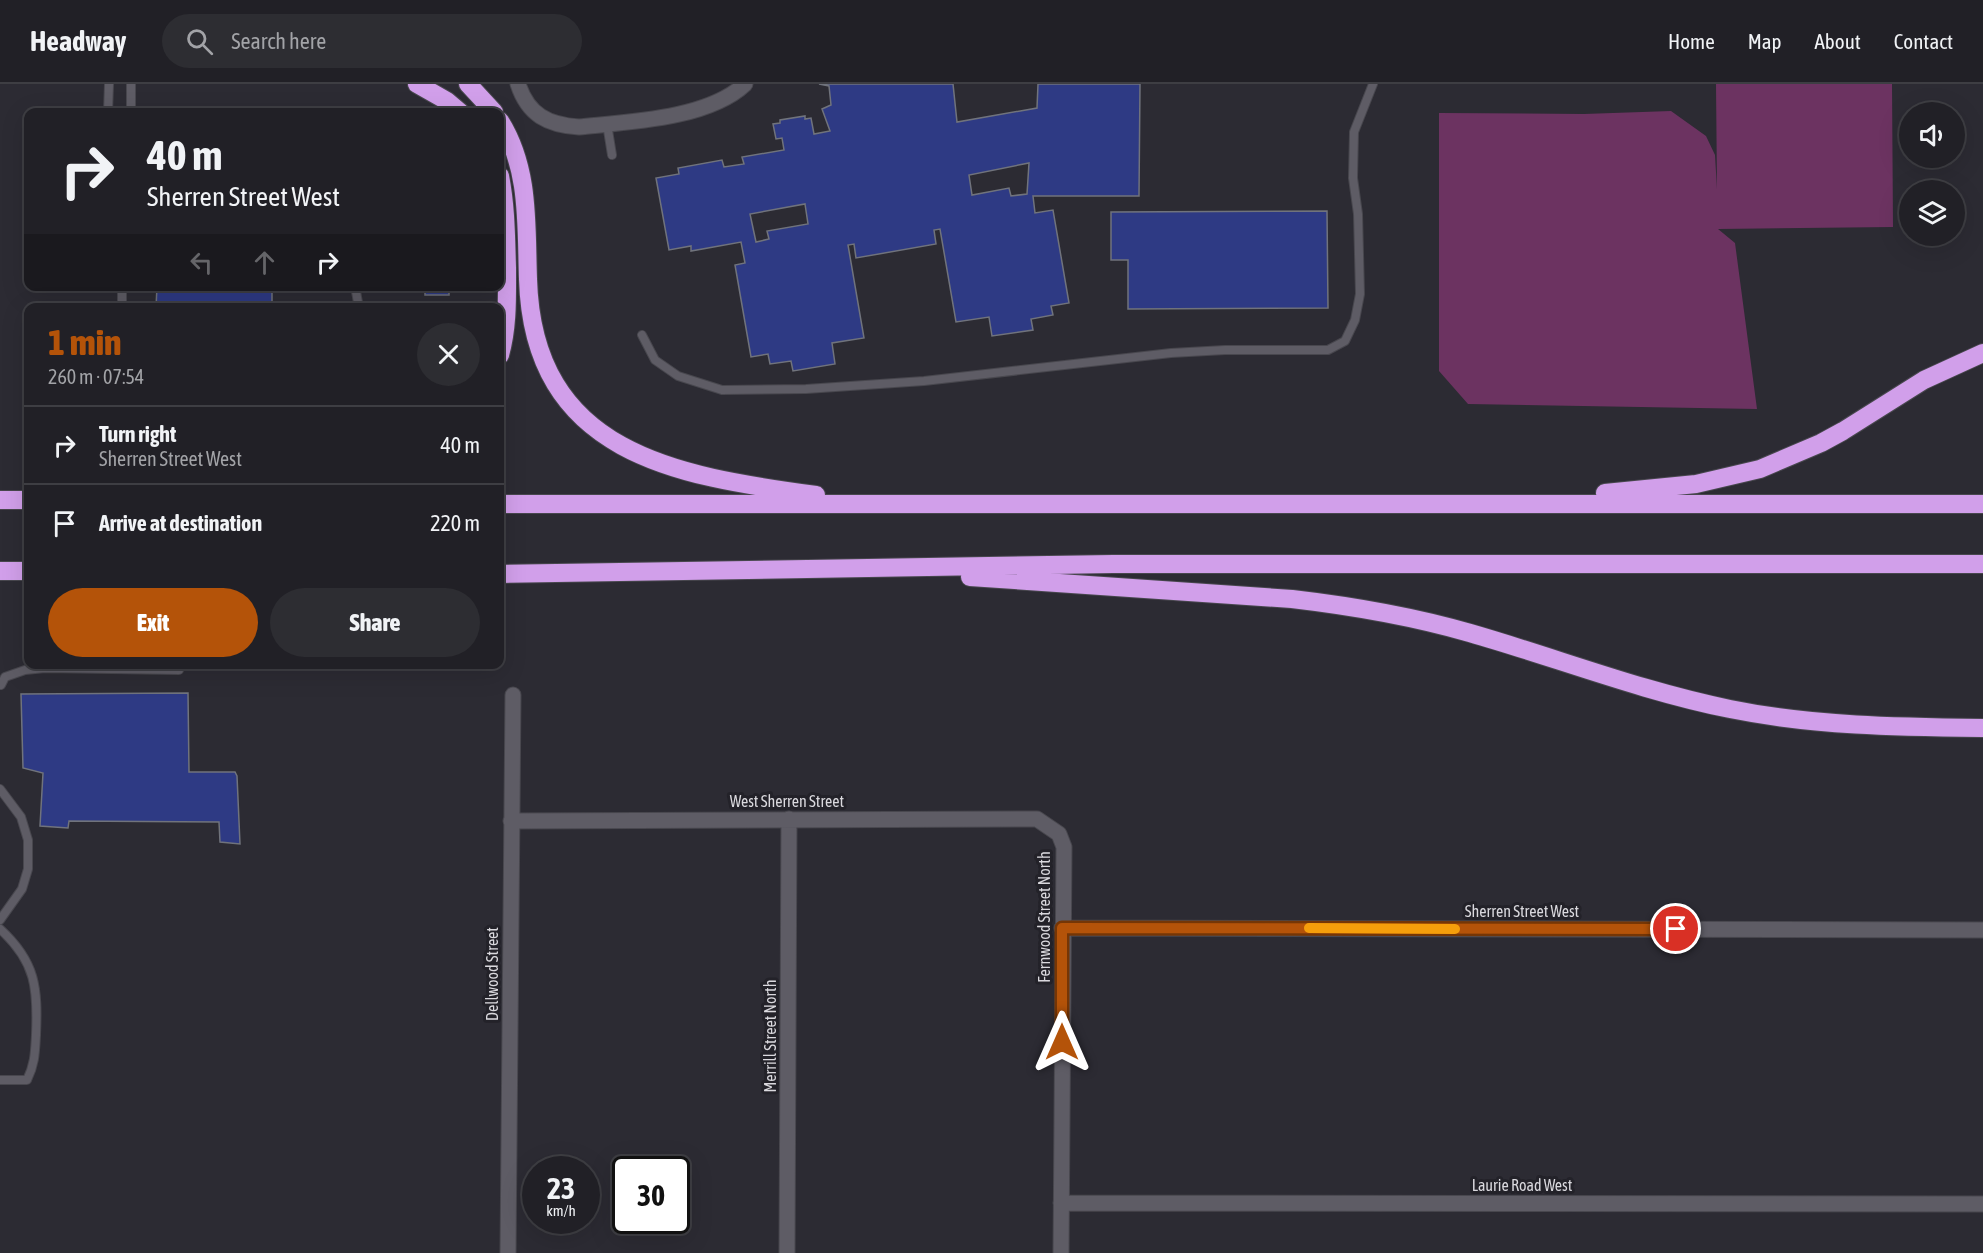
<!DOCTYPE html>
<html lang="en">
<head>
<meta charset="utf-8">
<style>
	:root { --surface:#212026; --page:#2d2d32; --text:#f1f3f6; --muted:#a2a3a7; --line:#3e3e43; --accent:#b45309 }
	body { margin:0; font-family:"Asap Condensed",sans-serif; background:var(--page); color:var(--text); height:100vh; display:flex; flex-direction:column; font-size:22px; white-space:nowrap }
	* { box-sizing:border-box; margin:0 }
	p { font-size:20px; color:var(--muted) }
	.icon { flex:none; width:33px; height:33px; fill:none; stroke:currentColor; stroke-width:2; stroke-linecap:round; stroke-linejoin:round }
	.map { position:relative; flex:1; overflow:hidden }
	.panel { position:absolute; left:24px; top:219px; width:480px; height:366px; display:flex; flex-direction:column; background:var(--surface); border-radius:12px; box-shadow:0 6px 24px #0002,0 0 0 2px var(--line) }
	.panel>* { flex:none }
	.hud { position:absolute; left:24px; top:24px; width:480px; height:183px; border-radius:12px; box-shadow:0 6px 24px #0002,0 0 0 2px var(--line); background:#212026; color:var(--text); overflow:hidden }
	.controls { position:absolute; left:1899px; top:18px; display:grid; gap:12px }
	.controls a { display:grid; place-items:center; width:66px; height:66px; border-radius:50%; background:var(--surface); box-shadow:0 6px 24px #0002,0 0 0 2px var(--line); font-size:30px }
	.speed { position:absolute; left:522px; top:1072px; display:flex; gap:12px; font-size:30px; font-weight:700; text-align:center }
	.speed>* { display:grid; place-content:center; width:78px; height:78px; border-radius:50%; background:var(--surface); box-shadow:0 6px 24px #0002,0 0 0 2px var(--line); line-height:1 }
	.speed small { font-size:15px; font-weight:400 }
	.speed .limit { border:3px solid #111; border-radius:9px; background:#fff; color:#111 }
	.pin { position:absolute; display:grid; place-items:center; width:51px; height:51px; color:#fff; margin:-26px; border:3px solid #fff; border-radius:50%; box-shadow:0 2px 6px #0007 }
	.me { position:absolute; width:66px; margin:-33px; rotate:0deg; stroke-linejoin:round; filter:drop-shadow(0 0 4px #0008) }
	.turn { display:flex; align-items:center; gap:21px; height:126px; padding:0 24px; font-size:27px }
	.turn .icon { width:78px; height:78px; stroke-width:2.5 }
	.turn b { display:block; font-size:42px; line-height:51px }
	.lanes { display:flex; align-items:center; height:57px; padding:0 24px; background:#0003; justify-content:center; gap:30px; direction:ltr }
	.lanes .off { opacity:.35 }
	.round { display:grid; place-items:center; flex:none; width:63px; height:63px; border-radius:32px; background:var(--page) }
	.head { display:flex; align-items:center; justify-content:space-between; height:102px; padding:0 24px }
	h1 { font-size:36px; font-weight:800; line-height:45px; color:var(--accent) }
	.cta { display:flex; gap:12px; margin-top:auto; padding:12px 24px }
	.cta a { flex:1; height:69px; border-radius:36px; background:var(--accent); color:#fff; font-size:24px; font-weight:800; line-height:69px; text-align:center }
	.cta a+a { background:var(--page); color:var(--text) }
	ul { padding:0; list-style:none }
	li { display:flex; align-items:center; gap:18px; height:78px; padding:0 24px; border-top:2px solid var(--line) }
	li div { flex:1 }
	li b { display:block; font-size:22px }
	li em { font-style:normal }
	header { display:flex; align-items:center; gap:36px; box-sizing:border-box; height:84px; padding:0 30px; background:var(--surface); border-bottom:2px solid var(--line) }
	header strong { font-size:28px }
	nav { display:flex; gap:33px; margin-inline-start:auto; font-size:21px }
	.search { width:420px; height:54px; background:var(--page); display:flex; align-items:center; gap:15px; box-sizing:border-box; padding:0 21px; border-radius:33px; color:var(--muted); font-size:22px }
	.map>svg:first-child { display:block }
</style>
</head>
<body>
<header>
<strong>Headway</strong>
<div class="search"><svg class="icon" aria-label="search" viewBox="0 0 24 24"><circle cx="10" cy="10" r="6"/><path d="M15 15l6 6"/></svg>Search here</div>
<nav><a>Home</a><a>Map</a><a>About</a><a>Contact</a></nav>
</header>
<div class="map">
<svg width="1983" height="1169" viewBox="0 0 1983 1169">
	<rect width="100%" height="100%" fill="#2c2b33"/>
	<path fill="#6c3361" d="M1716,0H1892L1893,143L1718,145L1735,159L1757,325L1468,320L1439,287V29L1584,30L1671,27L1706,52L1715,71L1717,105Z"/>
	<path fill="#2e3a84" stroke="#70737c" stroke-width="1.5" fill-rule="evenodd" d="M819,0H953L957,38L1037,24L1038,0H1140L1139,112H1033L1035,129L1053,126L1069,219L1051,222L1053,231L1031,235L1033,246L992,252L989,233L956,238L940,145L934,146L936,160L856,174L854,160L848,161L864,254L832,259L835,280L793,287L791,277L770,280L768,270L751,273L735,181L745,179L741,158L691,167V162L669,166L656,94L679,90L678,84L722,76L724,83L744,80L742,73L784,66L782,54L776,55L773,40L780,39V36L805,32V35L811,34L814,50L830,47L822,25L831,21L829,2ZM1029,79L1027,110L1011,112L1009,104L972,111L969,91ZM805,120L808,140L767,147L769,155L756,158L750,130Z
		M1327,127L1328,224L1128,225V176H1111V128Z
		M157,202H272V224H156Z
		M425,202H449V211H425Z
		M188,609L189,688H235L237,692L240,760L220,758L219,738L69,737L68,744L40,742L43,689L23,684L21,610Z"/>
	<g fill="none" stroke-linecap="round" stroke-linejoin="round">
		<g stroke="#48474e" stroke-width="10">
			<path id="lane" d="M108,28L109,0
				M131,28V0
				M607,40L612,71
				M355,202L359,224
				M122,224V202
				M642,251L655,276L678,292L722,306L806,305L924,297L1171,269L1225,266H1328L1345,257L1355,236L1360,210L1358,130L1353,94L1354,48L1373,0
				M1,601L5,593L25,586L45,584L179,586
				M0,705L21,733L28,756V785L22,805L0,836
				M0,845C36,878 38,904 36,951C35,968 35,980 27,996H0"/>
		</g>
		<g stroke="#48474e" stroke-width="17">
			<path id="street" d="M518,0C528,31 548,41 579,43C628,38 708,35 745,0
				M511,737L1037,735L1059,750L1064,763L1061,1169
				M1062,844L1983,846
				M1061,1119L1983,1120
				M508,1169L513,611
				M787,1169L789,735"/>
		</g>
		<g stroke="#48474e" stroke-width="20">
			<path id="highway" d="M417,0L447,17L460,28
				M468,0L494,28
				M500,37C530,85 526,140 528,195C533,370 676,392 816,411
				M500,92C506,123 506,152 507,184C507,213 508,243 500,271
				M1605,409L1696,400L1760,385L1821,359L1843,347L1924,296L1983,269
				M0,416H28
				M500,420H1983
				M0,487H28
				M500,490L1113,480H1983
				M970,493L1292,515C1352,522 1411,532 1470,549C1557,574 1641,607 1730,625C1813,642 1899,643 1983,644"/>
		</g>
		<use href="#lane" stroke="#5e5c65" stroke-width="8"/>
		<use href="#street" stroke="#5e5c65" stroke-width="15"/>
		<use href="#highway" stroke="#d19fea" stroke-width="18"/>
	</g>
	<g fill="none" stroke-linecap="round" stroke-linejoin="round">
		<g stroke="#753606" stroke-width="15">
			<path id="route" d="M1062,958V844L1676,845"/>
		</g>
		<use href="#route" stroke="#b45309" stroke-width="10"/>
		<path stroke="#f59e0b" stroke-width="10" d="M1309,844L1455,845"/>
	</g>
	<g text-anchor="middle" stroke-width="6" stroke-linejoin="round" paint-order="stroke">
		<g font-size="16" fill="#dad9de" stroke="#232229">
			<text x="787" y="723">West Sherren Street</text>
			<text x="1522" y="833">Sherren Street West</text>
			<text transform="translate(1044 833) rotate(-90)" y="6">Fernwood Street North</text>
			<text transform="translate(492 890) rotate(-90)" y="6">Dellwood Street</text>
			<text transform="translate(770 952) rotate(-90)" y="6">Merrill Street North</text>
			<text x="1522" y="1107">Laurie Road West</text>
		</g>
	</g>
</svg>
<div class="controls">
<a><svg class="icon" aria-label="sound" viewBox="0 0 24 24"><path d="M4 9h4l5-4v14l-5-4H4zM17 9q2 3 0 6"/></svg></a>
<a><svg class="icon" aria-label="layers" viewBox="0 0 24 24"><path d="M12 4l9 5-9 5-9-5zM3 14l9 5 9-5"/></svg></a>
</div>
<div class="speed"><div>23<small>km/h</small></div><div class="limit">30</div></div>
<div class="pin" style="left:1676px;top:845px;background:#d93025"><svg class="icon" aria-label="arrive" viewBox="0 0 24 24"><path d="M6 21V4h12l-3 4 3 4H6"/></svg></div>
<svg class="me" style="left:1062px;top:958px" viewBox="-20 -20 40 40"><path d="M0-17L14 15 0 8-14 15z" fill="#b45309" stroke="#fff" stroke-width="4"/></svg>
<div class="hud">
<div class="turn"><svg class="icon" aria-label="right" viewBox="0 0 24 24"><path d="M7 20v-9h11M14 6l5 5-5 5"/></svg><div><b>40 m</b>Sherren Street West</div></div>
<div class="lanes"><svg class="icon off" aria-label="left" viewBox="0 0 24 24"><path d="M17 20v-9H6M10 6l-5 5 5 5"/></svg><svg class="icon off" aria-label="ahead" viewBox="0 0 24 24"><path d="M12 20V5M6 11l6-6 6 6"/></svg><svg class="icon" aria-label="right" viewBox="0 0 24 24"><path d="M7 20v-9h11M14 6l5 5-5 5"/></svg></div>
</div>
<section class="panel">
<div class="head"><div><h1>1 min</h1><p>260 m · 07:54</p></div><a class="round"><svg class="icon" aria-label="close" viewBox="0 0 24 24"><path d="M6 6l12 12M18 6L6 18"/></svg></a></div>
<ul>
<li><svg class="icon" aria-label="right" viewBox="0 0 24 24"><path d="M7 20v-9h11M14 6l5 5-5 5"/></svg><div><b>Turn right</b><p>Sherren Street West</p></div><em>40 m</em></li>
<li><svg class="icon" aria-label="arrive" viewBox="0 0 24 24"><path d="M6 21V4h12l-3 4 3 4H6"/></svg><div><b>Arrive at destination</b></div><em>220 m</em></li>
</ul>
<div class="cta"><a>Exit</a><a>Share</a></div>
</section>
</div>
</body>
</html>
